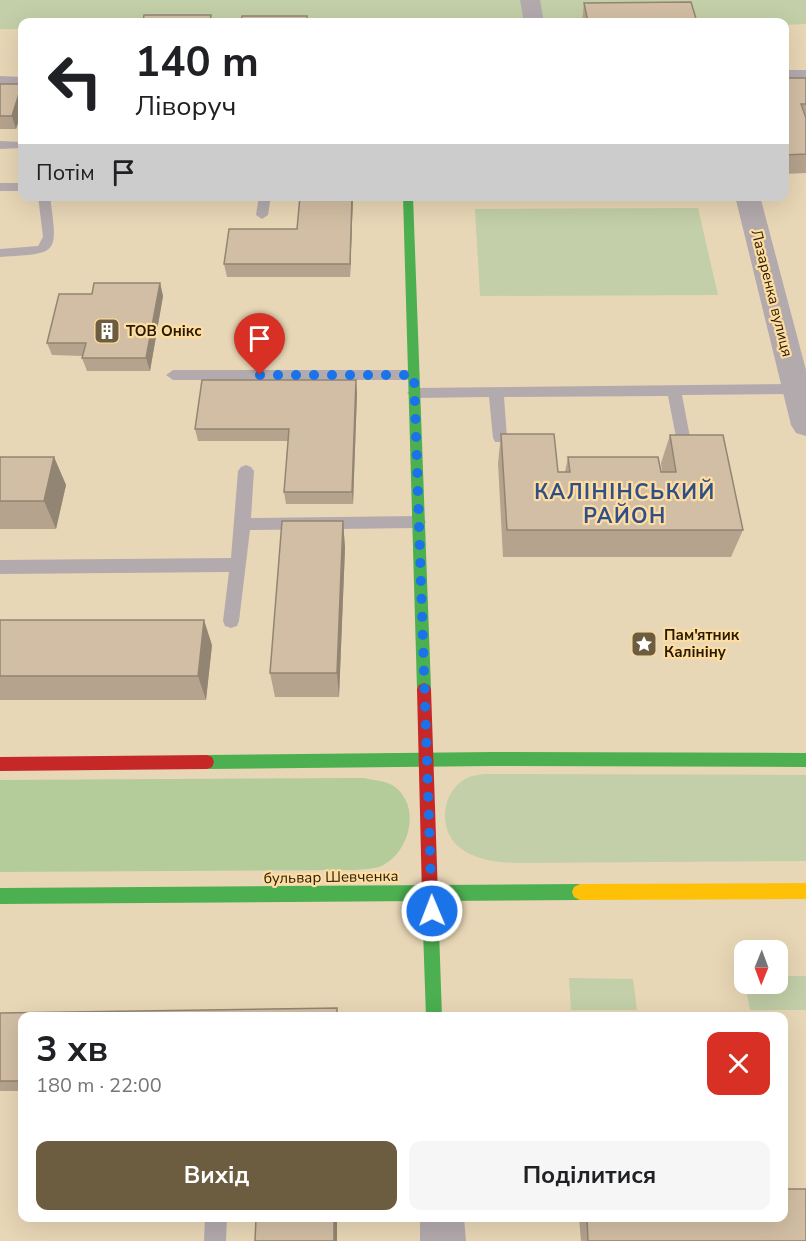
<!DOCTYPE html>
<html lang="uk">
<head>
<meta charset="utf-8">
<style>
	:root { --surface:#fff; --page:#f6f6f6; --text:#202124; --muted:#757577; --accent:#6c5c40 }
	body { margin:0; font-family:"Nunito Sans",sans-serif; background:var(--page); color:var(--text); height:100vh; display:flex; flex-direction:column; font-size:22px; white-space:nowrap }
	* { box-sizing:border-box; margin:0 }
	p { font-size:20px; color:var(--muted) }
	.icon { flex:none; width:33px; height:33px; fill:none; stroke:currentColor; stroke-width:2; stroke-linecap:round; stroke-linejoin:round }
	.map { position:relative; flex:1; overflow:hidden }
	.details { position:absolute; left:18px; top:1012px; width:770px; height:210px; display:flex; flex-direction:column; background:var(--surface); border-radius:12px; box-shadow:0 6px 24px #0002 }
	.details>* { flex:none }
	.guide { position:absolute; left:18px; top:18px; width:771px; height:183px; border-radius:12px; box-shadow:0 6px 24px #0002; background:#fff; color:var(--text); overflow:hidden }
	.needle { width:39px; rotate:181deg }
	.controls { position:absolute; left:734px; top:940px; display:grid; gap:12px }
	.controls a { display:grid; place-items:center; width:54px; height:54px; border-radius:12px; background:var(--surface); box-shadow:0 6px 24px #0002; font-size:30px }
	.pin { position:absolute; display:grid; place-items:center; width:51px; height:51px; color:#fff; margin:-62px -26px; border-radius:50% 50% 50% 0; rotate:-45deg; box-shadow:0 0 6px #0007 }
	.pin .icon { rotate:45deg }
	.me { position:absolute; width:66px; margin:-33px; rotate:359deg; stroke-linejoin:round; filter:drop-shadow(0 0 4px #0008) }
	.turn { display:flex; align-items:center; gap:21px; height:126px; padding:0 18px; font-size:27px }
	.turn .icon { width:78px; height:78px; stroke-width:2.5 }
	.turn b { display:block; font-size:42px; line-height:51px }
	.then { display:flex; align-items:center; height:57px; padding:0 18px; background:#0003; gap:12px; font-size:22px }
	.round { display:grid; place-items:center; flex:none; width:63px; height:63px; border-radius:12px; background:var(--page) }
	.overview { display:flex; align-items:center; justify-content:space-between; height:102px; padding:0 18px }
	h1 { font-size:36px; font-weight:700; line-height:45px }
	.cta { display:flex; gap:12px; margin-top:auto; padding:12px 18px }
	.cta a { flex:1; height:69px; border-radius:12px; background:var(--accent); color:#fff; font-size:24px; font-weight:700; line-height:69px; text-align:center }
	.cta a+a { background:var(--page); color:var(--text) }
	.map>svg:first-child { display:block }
</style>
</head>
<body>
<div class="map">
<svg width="806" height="1241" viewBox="0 0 806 1241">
	<rect width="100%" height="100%" fill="#e8d7b6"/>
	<path fill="#c2cfa8" d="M0,0H806V24L785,25L784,22H22V29H0Z
		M698,208L718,295L480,296L475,209Z
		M483,774L806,775V861L517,863C497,862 476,861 459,847C438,830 441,793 465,779C470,776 478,775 483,774Z
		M777,976H806V1010H750L745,984H777Z
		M569,978L633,979L637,1010H571Z"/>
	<path fill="#b4cb9a" d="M364,778C373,780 385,781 392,785C423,804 410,855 379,867C372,869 363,869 355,870L0,872V780Z"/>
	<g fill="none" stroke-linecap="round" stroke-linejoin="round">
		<path fill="#b3aaad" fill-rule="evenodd" d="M0,141L22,142V148L0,149Z
			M0,183H22V191H0Z
			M38,196H50C58,256 59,253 0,257V249L38,246L43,237Z
			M259,196H271L268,215L262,219L256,215Z
			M173,370H413L420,375L413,380H173L166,375Z
			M796,384L803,389L796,394L682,395L690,437L688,441H678L676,437L668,396L504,397L507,438L505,442H495L493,438L489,397L414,398L407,393L414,388Z
			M246,465L251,467L254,471L251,518L418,516L423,518L426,522L423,526L418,528L250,530L239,621L237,626L231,628L225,626L223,621L229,572L0,574V560L231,558L238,471L241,467Z
			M205,1218H227L226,1241H204Z"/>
		<path fill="#b3aaad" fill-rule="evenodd" d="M520,0H540L544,22H524Z
			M784,70H806V84H784Z
			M0,76L22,77V91L0,90Z
			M735,196H760L806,370V436L796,433L791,425Z
			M420,1218H464L466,1241H420Z"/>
		<path fill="#4caf50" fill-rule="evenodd" d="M403,196H413L431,689L429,693L424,695L419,693L417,689Z
			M494,752L806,753V767L494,766L207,769L202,767L200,762L202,757L207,755Z
			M580,884L586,887L588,892L586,897L580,900L438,901L442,1017H426L422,901L0,904V888Z"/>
		<path fill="#ffc107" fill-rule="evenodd" d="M806,883V899L580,900L574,897L572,892L574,887L580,884Z"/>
		<path fill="#c62828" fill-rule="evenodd" d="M424,683L429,685L431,689L438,896L436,901L430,904L424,901L422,896L417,689L419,685Z
			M207,755L212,757L214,762L212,767L207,769L0,771V757Z"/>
	</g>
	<path fill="#b5a38d" d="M584,3L697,22H582Z
		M784,78H806V173L784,174Z
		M0,84H22V111L16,129H0Z
		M353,196L350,277H227L224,264L297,229Z
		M160,283L163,296L150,371H87L82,358L83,356L52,355L47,343L92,294Z
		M357,393L353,504H286L284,492L288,441H198L195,429Z
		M501,434L558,472H565L568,457L662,472L661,463L670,435L743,530L731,557H503L498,463Z
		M0,457H54L66,485L56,529H0Z
		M343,521L345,548L339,697H275L270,673Z
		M0,620L212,645L206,700H0Z
		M0,1013L22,1017V1091H0Z
		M579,1218H783L806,1241H581Z"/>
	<path fill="#938573" d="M22,85V111L16,129L12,116Z
		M352,196H353L350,277V264Z
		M160,283L163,296L150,371L146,358Z
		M356,380L357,393L353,504L352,492Z
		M54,457L66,485L56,529L44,501Z
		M343,521L345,548L339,697L337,673Z
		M204,620L212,645L206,700L198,676Z
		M334,1218H337V1241H334Z"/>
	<path fill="#d2bea4" stroke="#938573" stroke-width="1.5" d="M691,2L697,22H588L584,3Z
		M144,15H211L210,22H143Z
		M242,16H307V22H241Z
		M784,78H806V104H801L806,118V154L784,155Z
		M0,84H22L12,116H0Z
		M300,196H352L350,264H224L229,229H297Z
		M94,283H160L146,358H82L86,343H47L59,294H92Z
		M202,380H356L352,492H284L289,429H195Z
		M501,434H554L558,472H570L568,457H658L661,472H676L670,435H723L743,530H507Z
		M0,457H54L44,501H0Z
		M282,521H343L337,673H270Z
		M0,620H204L198,676H0Z
		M337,1008V1017H22V1081H0V1013Z
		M783,1189H806V1241H588L587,1218H783Z
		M256,1218H334V1241H255Z"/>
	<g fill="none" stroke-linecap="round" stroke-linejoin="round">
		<path stroke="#1a73e8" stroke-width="10" stroke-dasharray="0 18" d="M260,375H414L432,911"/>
	</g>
	<defs>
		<g id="building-square" transform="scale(1.35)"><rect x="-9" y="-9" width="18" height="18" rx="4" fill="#6c5c40" stroke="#fddda1"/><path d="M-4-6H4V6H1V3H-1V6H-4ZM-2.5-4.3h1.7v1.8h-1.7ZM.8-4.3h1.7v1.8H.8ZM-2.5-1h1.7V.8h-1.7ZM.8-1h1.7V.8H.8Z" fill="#fff"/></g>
		<g id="sight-square" transform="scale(1.35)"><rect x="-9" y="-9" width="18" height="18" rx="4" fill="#6c5c40" stroke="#fddda1"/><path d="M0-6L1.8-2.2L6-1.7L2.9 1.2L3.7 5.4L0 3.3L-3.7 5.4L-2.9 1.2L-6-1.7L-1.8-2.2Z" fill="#fff"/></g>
	</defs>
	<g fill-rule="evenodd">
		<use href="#building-square" x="107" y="331"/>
		<use href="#sight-square" x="644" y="644"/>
	</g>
	<g text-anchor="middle" stroke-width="4.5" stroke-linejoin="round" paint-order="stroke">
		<g font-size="15" fill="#291a00" stroke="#fddda1">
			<text transform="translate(772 293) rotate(76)" y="5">Лазаренка вулиця</text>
			<text transform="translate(331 877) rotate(-1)" y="5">бульвар Шевченка</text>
		</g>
		<g font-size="15" font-weight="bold" fill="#291a00" stroke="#fddda1" text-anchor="start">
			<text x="126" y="336">ТОВ Онікс</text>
			<text x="664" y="640">Пам'ятник<tspan x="664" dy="17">Калініну</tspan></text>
		</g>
		<g font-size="21" font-weight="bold" letter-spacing="1.5" fill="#314f87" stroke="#fddda1">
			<text x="625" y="499">КАЛІНІНСЬКИЙ<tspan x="625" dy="24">РАЙОН</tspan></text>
		</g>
	</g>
</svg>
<div class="controls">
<a><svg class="needle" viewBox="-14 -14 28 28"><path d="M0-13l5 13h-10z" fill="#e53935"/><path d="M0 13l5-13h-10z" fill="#757577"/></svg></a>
</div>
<div class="pin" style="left:260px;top:375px;background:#d93025"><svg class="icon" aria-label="arrive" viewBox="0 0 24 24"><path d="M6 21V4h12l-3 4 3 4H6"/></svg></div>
<svg class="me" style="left:432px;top:911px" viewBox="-20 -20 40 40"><circle r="17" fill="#1a73e8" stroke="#fff" stroke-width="3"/><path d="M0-11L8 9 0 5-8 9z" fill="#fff"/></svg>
<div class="guide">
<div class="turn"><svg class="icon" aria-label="left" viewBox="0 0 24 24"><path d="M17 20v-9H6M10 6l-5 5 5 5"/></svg><div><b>140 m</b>Ліворуч</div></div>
<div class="then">Потім<svg class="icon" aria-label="arrive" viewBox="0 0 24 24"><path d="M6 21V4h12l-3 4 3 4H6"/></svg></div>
</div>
<section class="details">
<div class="overview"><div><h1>3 хв</h1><p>180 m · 22:00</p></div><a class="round" style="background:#d93025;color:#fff"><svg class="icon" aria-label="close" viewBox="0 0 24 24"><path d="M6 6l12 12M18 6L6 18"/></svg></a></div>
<div class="cta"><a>Вихід</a><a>Поділитися</a></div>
</section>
</div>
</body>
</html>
